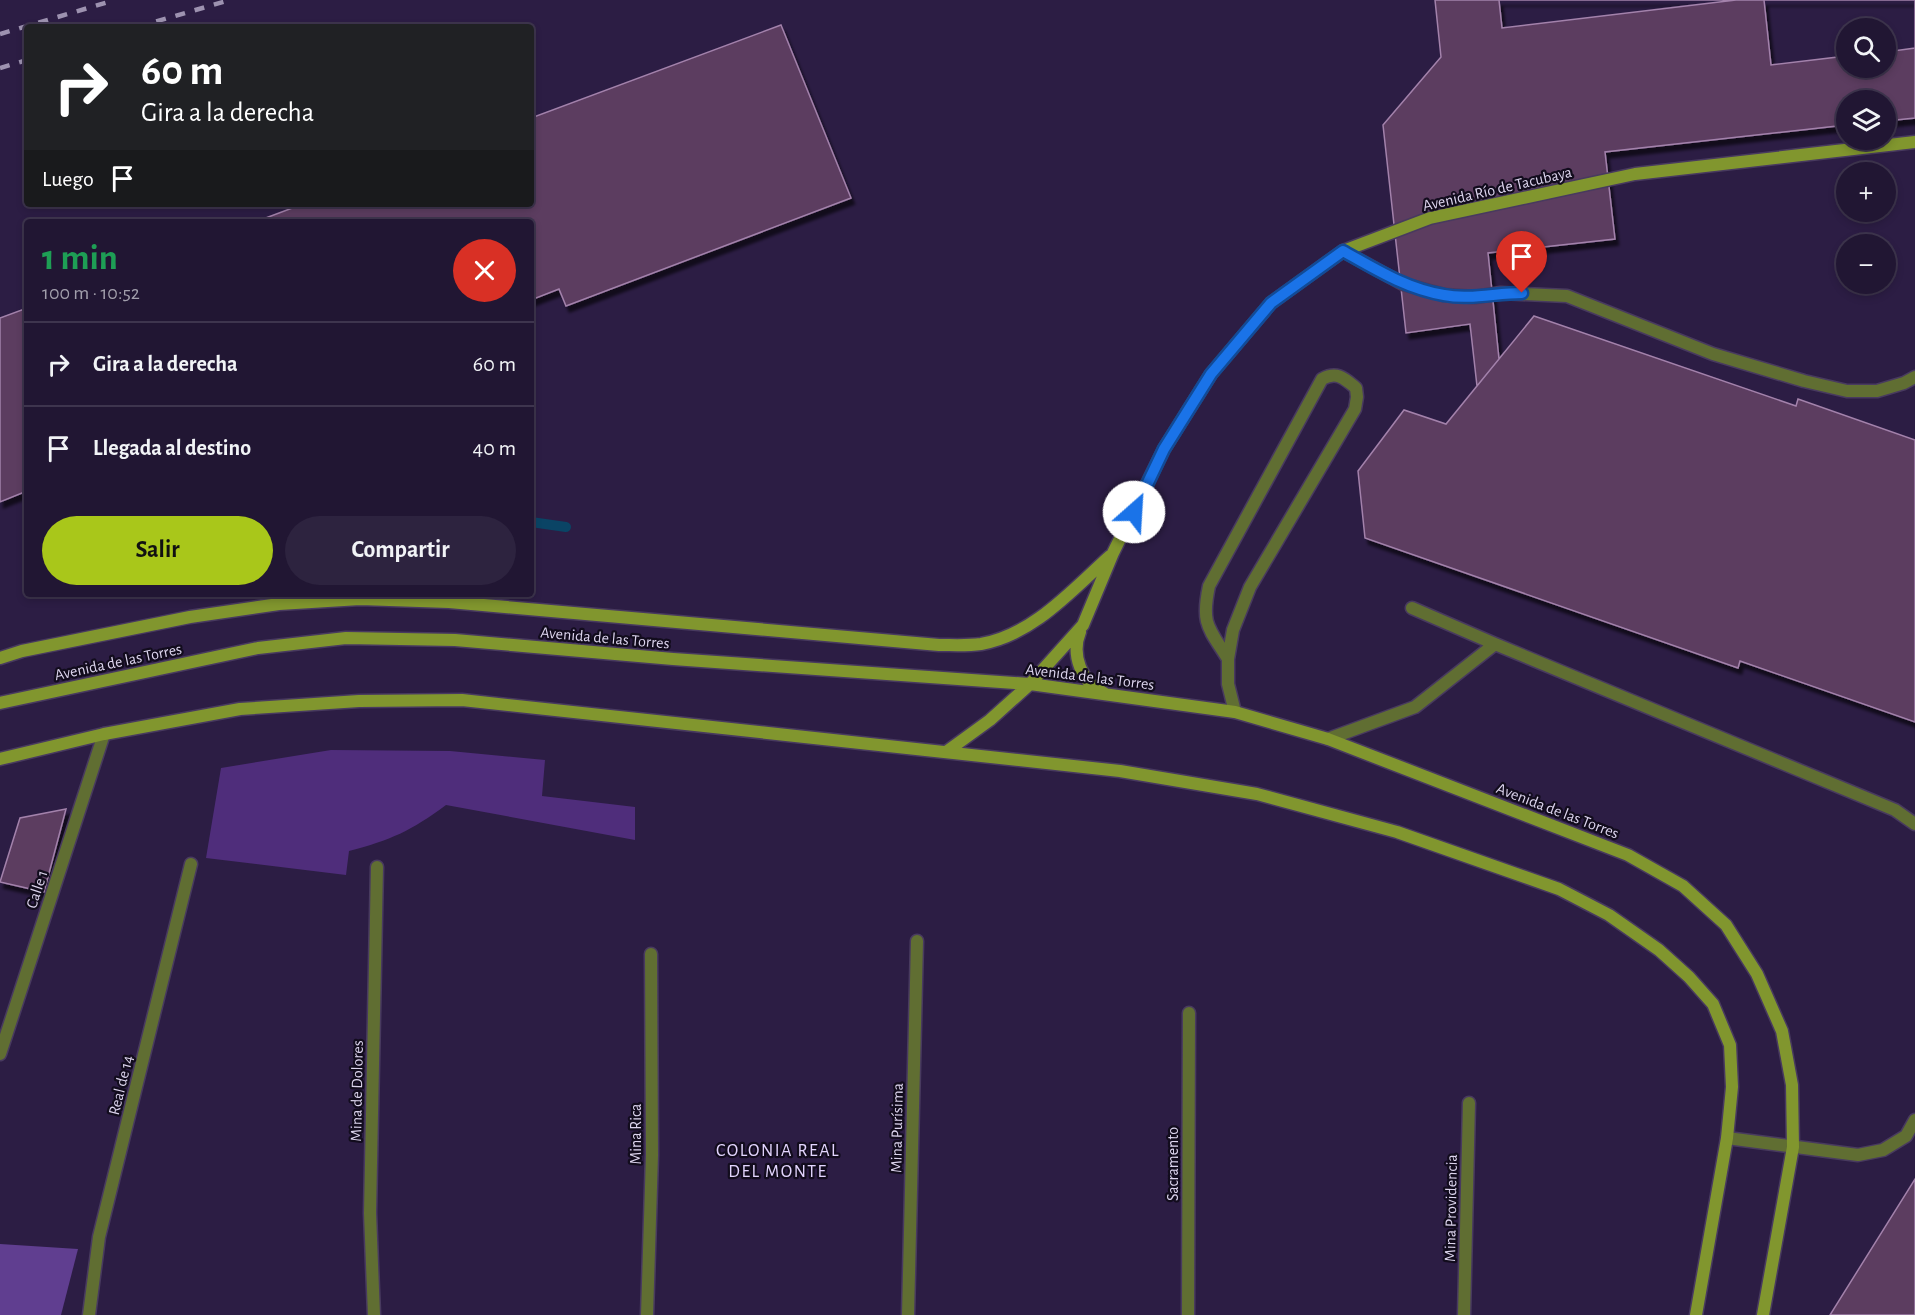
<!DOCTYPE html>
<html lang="es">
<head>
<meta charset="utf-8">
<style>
	:root { --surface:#211633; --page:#2d233f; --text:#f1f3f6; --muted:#a29fac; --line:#3e354e; --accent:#a9c71a }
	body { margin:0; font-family:"Alegreya Sans",sans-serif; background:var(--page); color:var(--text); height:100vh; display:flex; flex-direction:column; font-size:22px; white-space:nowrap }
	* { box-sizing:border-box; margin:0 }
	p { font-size:20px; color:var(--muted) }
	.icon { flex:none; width:33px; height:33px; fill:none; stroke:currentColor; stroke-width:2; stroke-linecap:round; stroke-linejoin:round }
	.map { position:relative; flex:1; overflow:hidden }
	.side { position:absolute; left:24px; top:219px; width:510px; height:378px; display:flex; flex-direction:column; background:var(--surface); border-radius:6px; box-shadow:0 3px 9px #0003,0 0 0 2px var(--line) }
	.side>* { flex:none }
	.guide { position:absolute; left:24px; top:24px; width:510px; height:183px; border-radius:6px; box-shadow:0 3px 9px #0003,0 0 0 2px var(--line); background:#202124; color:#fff; overflow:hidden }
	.fabs { position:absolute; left:1836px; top:18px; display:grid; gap:12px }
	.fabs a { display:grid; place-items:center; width:60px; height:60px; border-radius:50%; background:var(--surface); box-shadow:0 3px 9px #0003,0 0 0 2px var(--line); font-size:30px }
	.pin { position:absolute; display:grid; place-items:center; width:51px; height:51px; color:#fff; margin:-62px -26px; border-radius:50% 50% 50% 0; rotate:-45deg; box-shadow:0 0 6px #0007 }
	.pin .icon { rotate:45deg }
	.me { position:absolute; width:66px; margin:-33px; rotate:26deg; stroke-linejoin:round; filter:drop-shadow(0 0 4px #0008) }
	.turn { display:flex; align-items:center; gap:21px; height:126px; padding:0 18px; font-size:27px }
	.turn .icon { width:78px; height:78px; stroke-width:2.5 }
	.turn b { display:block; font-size:42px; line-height:51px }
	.then { display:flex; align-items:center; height:57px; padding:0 18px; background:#0003; gap:12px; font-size:22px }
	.round { display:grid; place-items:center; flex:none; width:63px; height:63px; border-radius:32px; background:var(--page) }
	.head { display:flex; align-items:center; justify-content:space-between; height:102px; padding:0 18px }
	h1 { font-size:36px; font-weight:600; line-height:45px; color:#1e9e55 }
	.cta { display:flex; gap:12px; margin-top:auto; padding:12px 18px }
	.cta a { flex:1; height:69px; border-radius:36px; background:var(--accent); color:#111; font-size:24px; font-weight:600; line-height:69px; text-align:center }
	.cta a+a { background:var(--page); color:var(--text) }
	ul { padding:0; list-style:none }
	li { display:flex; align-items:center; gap:18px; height:84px; padding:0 18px; border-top:2px solid var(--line) }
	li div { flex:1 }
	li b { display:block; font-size:22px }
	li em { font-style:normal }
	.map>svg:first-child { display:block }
</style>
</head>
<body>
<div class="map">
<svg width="1915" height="1315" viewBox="0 0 1915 1315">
	<defs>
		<filter id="shadow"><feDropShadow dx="3.5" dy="6" stdDeviation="1.5" flood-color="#0009"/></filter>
	</defs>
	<rect width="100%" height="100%" fill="#2c1d44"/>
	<path fill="#4f2d7b" d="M331,750L450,751L545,760L542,796L635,807V840L446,805C411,831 391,840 349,851L346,875L206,858L221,768Z"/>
	<path fill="#603e90" d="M0,1244L78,1249L61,1315H0Z"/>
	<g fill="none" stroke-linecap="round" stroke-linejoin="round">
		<path stroke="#0a4465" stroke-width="10" d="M531,522L566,527"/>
	</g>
	<path fill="#5b3c61" stroke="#a382ab" stroke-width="1.5" fill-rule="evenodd" filter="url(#shadow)" d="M1435,0H1915V118L1886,121V100H1846V125L1605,152L1615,239L1488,253L1499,359L1477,386L1470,324L1406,333L1383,125L1441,57ZM1846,28H1886V68H1846Z
		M1499,0H1736L1502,28Z
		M1764,0H1915V48L1886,52V28H1846V56L1771,65Z
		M781,25L851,198L566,306L559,289L531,300V222H255L303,204H531V118Z
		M27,308V491L0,502V318Z
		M1534,316L1796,406L1798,399L1915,440V722L1740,661L1738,668L1365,538L1358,471L1404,410L1446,424Z
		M66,809L44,892L0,882L20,818Z
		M1915,1179V1315H1830Z"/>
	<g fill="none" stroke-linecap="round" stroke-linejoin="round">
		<g stroke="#483a5f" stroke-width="15">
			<path id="lane" d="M1343,251L1403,284L1444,295L1475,297L1501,293L1567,296L1713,354L1804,381L1847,391H1877L1904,383L1915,377
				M1412,608L1495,644L1895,810L1915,824
				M1228,659C1208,627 1201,624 1209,586L1322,379C1337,371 1344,378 1356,388L1357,397L1355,409L1250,587L1233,630L1228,659V684L1235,712
				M1328,739L1415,707L1495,644
				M1727,1138L1858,1155L1883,1150L1906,1136L1915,1120"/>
		</g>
		<g stroke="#483a5f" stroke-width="15">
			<path id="street" d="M0,1054L104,734
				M89,1315L99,1237L191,864
				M374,1315L370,1213L377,867
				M647,1315L652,1155L651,954
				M908,1315L917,941
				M1188,1315L1189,1013
				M1464,1315L1469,1103"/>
		</g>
		<g stroke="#483a5f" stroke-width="15">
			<path id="secondary" d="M1080,632C1071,654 1081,683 1104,693
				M0,658L22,651L190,617L279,604L360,599L449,602L939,645C952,645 967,646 981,644C1033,635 1072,590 1110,556
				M0,703L258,648L346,638L455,640L673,659L1030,684L1235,712L1328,739L1628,855L1683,886L1726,925L1757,974L1782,1031L1792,1085L1793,1147L1763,1315
				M946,752L990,720L1030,684L1083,625L1113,553L1164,449L1211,374L1271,303L1343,251L1430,218L1635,174L1915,142
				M0,759L104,734L240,709L359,701L462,700L1120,771L1257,794L1397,832L1559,889L1609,915L1659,950L1689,977L1713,1004L1730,1045L1732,1087L1727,1138L1696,1315"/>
		</g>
		<use href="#lane" stroke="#606e32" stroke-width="12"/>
		<use href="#street" stroke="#606e32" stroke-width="12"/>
		<use href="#secondary" stroke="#81962e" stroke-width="12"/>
		<path stroke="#9d92b0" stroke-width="4.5" stroke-dasharray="10 10" stroke-linecap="butt" d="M137,27L230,0
			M0,34L115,0
			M0,68L27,60"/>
	</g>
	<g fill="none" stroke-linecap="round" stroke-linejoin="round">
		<g stroke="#114b97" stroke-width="15">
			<path id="route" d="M1134,512L1164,449L1211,374L1271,303L1343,251C1375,269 1407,289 1444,295C1469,300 1496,293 1522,293"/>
		</g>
		<use href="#route" stroke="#1a73e8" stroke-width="10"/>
	</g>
	<g text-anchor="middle" stroke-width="4.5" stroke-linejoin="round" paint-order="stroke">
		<g font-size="16" fill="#dcd4ed" stroke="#120c1d">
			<text transform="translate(1497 188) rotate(-13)" y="6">Avenida Río de Tacubaya</text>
			<text transform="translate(605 637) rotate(5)" y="6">Avenida de las Torres</text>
			<text transform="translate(118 661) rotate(-12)" y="6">Avenida de las Torres</text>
			<text transform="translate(1090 676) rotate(7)" y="6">Avenida de las Torres</text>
			<text transform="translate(1558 810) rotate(21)" y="6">Avenida de las Torres</text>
			<text transform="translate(36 889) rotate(-72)" y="6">Calle 1</text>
			<text transform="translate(120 1085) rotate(-76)" y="6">Real de 14</text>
			<text transform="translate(356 1091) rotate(-89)" y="6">Mina de Dolores</text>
			<text transform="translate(896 1128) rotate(-89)" y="6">Mina Purísima</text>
			<text transform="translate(635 1134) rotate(-90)" y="6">Mina Rica</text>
			<text transform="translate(1172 1164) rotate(-90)" y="6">Sacramento</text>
			<text transform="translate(1450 1208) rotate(-89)" y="6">Mina Providencia</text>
		</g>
		<g font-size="18" letter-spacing="1.5" fill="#e3d5fe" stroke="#120c1d">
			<text x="778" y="1156">COLONIA REAL<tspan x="778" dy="21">DEL MONTE</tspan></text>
		</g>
	</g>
</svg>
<div class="fabs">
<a><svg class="icon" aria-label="search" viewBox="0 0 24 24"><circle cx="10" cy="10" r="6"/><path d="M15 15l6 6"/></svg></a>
<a><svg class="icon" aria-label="layers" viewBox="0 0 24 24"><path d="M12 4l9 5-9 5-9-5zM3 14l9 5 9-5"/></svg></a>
<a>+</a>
<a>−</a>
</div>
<div class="pin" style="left:1522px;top:293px;background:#d93025"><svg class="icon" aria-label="arrive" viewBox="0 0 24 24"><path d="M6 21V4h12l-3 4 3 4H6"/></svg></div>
<svg class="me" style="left:1134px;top:512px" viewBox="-20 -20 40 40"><circle r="19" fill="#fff"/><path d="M0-13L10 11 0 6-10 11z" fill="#1a73e8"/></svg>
<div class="guide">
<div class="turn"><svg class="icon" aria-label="right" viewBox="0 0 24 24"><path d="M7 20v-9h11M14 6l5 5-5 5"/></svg><div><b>60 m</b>Gira a la derecha</div></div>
<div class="then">Luego<svg class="icon" aria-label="arrive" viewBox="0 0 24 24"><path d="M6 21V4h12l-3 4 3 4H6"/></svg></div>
</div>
<section class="side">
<div class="head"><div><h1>1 min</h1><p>100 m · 10:52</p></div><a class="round" style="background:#d93025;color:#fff"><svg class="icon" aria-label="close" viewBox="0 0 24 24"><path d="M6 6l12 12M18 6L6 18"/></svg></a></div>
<ul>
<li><svg class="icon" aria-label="right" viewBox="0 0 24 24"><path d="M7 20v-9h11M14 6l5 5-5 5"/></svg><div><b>Gira a la derecha</b></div><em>60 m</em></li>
<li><svg class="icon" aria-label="arrive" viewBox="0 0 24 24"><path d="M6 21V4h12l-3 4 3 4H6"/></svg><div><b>Llegada al destino</b></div><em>40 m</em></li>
</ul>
<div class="cta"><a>Salir</a><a>Compartir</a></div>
</section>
</div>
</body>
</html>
